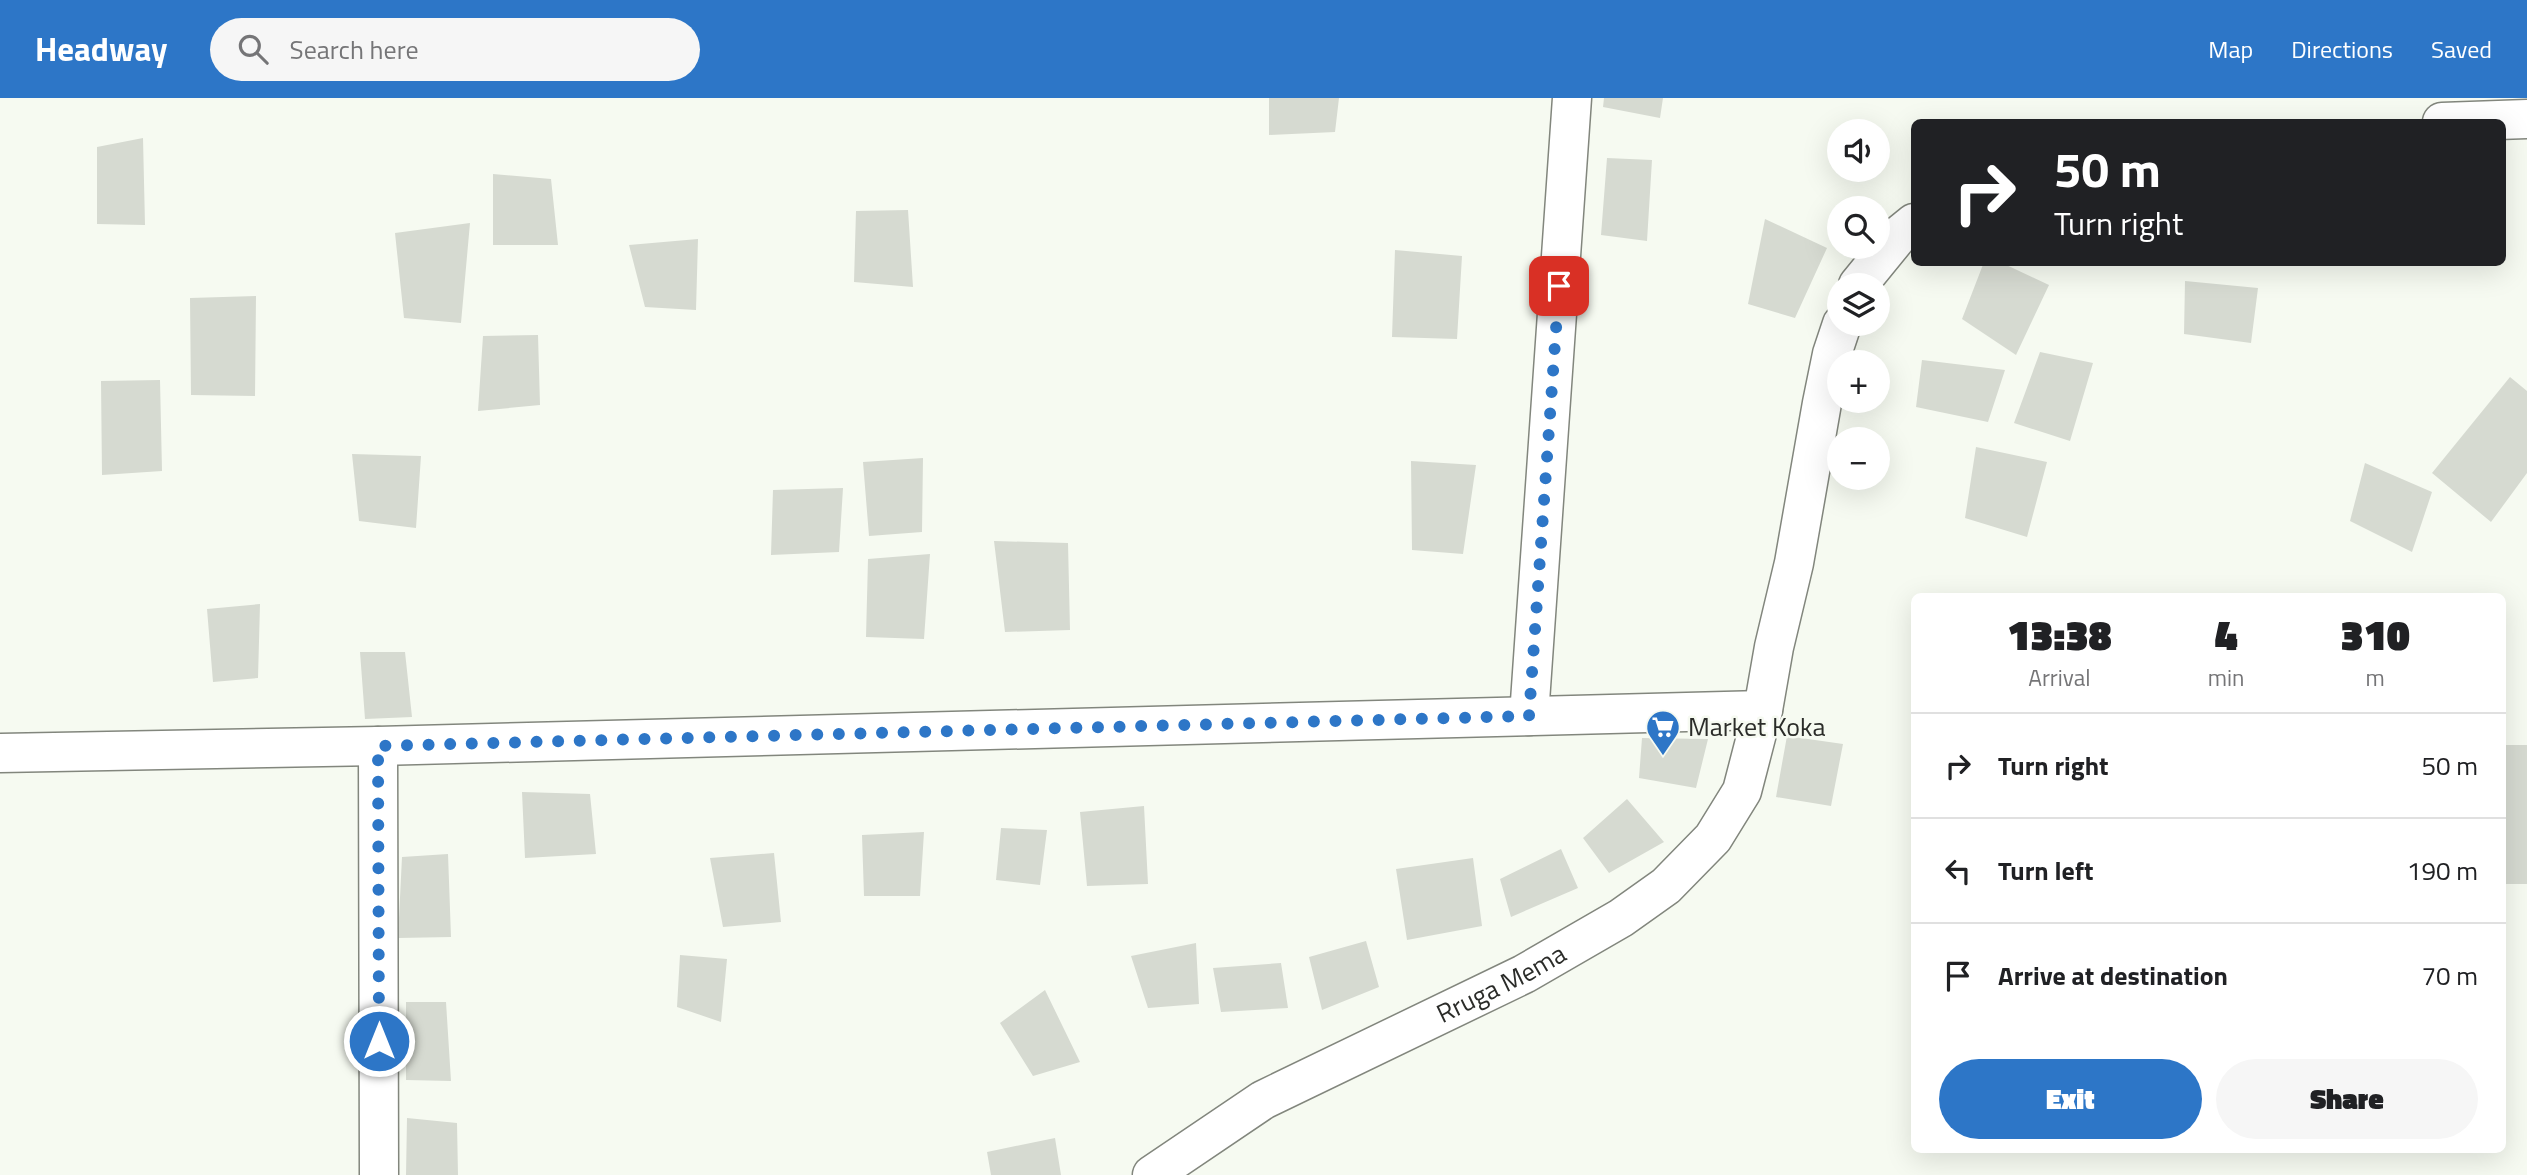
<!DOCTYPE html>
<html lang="en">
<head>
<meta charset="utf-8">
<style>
	:root { --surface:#fff; --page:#f6f6f6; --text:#202124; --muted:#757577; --line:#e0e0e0; --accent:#2d76c7 }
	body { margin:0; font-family:"Titillium Web",sans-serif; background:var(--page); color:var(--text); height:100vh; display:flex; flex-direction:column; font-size:26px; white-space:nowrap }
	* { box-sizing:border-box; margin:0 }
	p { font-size:23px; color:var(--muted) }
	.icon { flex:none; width:38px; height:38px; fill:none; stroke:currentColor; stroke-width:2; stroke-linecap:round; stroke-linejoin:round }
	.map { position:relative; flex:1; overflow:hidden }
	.panel { position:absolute; left:1911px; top:495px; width:595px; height:560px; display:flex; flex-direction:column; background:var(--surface); border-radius:10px; box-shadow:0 7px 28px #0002 }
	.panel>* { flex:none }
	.banner { position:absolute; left:1911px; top:21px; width:595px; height:147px; border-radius:10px; box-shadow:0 7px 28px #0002; background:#202124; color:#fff; overflow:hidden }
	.tools { position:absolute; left:1827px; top:21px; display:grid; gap:14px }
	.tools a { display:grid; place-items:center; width:63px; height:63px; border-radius:50%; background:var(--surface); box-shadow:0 7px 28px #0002; font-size:35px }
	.pin { position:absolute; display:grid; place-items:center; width:60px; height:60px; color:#fff; margin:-30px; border-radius:14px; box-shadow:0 4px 10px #0006 }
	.me { position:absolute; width:77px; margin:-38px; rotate:0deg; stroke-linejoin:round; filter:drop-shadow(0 0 5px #0008) }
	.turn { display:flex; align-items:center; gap:24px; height:147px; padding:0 28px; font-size:32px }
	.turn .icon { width:91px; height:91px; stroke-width:2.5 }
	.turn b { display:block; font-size:49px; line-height:60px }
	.eta { display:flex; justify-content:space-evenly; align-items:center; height:119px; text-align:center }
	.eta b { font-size:42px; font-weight:800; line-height:49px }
	.action { display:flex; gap:14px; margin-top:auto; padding:14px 28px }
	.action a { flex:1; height:80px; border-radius:42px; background:var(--accent); color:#fff; font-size:28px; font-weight:800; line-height:80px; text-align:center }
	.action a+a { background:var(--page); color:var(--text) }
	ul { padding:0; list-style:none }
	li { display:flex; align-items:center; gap:21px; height:105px; padding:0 28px; border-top:2px solid var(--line) }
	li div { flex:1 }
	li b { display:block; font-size:26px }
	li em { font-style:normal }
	header { display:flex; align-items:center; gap:42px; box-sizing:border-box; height:98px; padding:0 35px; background:var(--accent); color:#fff }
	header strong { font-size:33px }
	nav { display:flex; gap:38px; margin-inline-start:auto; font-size:24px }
	.search { width:490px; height:63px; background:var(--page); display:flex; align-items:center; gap:18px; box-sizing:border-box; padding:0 24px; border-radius:38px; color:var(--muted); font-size:26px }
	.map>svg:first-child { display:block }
</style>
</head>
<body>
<header>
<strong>Headway</strong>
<div class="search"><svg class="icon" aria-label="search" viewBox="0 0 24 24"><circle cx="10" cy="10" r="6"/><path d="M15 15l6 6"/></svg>Search here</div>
<nav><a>Map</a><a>Directions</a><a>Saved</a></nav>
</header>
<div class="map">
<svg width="2527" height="1077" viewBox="0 0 2527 1077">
	<rect width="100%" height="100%" fill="#f6faf1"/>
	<path fill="#d6dad1" d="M1269,0H1339L1335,34L1269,37Z
		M1604,0H1663L1660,20L1603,9Z
		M143,40L145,127L97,126V49Z
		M1607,60L1652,62L1647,143L1601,137Z
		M493,76L551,81L558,147H493Z
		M908,112L913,189L854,184L856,113Z
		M1765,121L1827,150L1795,220L1748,206Z
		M470,125L461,225L404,220L395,135Z
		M698,141L696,212L645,209L629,147Z
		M1395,152L1462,158L1457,241L1392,239Z
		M1984,164H2000L2049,187L2016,257L1962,221Z
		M2185,183L2258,190L2251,245L2184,236Z
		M256,198L255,298L191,297L190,200Z
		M538,237L540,307L478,313L483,238Z
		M2040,254L2093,265L2070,343L2014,325Z
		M1922,262L2005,272L1988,324L1916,309Z
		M2510,279L2527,293V375L2491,424L2432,375Z
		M160,282L162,373L102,377L101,283Z
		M1976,349L2047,364L2027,439L1965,420Z
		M352,356L421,358L416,430L359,423Z
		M923,360L922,434L869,438L863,364Z
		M1411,363L1476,367L1463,456L1412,452Z
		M2365,365L2432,394L2412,454L2350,423Z
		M843,390L839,454L771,457L773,392Z
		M994,443L1068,445L1070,532L1005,534Z
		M930,456L924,541L866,539L868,461Z
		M260,506L258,580L213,584L207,511Z
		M360,554H405L412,619L365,621Z
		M1787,638L1843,646L1831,708L1776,699Z
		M1642,640L1708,641L1696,690L1639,680Z
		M2502,647H2527V786H2502Z
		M522,694L590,696L596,756L525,760Z
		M1627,701L1664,744L1609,775L1583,740Z
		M1144,708L1148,786L1087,788L1080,714Z
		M1001,730L1047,732L1040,787L996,782Z
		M924,734L920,798H864L862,737Z
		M1561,751L1578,790L1511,819L1500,781Z
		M774,755L781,824L723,829L710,760Z
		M448,756L451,839L398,840L402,759Z
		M1473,760L1482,828L1407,842L1396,771Z
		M1366,843L1379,889L1322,912L1309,859Z
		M1196,845L1199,906L1148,910L1131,858Z
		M680,857L727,861L721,924L677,909Z
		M1281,865L1288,910L1221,914L1213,870Z
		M1045,892L1080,964L1033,978L1000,925Z
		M406,904H446L451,983L406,982Z
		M407,1020L457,1025L458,1077H406Z
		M1055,1040L1061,1077H991L987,1054Z"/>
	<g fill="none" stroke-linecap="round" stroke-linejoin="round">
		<g stroke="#82867d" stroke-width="41">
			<g id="minor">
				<path d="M2442,24L2527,21"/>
				<path d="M1858,187L1898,138L1914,125"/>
				<path d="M1529,618L1572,0"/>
				<path d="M378,648L379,1077"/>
				<path d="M0,655L378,648L1763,612"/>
				<path id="s1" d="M1152,1077L1263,1002L1524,876L1621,820L1666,788L1713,740L1742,693L1763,612L1774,549L1794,465L1822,305L1832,256L1842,226"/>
			</g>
		</g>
		<use href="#minor" stroke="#fff" stroke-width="38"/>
	</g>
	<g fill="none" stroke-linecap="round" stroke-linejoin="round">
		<path stroke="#2d76c7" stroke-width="12" stroke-dasharray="0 21.6" d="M379,943L378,648L1529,618L1559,188"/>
	</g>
	<defs>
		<g id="supermarket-pin" transform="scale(1.75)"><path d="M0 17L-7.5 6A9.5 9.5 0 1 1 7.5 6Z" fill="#2d76c7" stroke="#f6faf1"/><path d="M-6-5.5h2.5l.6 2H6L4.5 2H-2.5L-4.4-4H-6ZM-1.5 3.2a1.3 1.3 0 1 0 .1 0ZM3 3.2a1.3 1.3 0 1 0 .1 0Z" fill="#fff"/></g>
	</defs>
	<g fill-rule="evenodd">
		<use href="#supermarket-pin" x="1663" y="629"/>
	</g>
	<g text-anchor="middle" stroke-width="5" stroke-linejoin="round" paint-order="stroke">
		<g font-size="26" fill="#2b2c29" stroke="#f6faf1" text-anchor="start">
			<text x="1688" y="638">Market Koka</text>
		</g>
		<g font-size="26" fill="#2b2c29" stroke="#f6faf1">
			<text dy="9" stroke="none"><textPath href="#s1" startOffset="399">Rruga Mema</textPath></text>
		</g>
	</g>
</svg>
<div class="tools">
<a><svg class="icon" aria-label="sound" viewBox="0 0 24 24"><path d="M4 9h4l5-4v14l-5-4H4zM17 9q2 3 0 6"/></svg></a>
<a><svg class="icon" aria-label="search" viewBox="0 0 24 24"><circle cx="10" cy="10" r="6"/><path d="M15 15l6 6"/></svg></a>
<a><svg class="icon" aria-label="layers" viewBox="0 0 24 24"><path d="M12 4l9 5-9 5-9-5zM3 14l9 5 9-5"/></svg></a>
<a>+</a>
<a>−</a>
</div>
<div class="pin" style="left:1559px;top:188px;background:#d93025"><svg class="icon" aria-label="arrive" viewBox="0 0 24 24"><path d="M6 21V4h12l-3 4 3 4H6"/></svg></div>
<svg class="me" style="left:379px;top:943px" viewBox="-20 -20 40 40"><circle r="17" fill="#2d76c7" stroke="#fff" stroke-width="3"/><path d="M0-11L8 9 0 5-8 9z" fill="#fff"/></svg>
<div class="banner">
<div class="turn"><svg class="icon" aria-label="right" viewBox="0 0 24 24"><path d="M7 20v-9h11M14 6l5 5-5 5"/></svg><div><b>50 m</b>Turn right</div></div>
</div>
<section class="panel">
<div class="eta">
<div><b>13:38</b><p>Arrival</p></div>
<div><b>4</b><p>min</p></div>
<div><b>310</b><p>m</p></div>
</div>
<ul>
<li><svg class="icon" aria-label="right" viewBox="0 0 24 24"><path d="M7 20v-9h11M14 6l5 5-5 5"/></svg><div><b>Turn right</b></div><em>50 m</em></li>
<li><svg class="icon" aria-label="left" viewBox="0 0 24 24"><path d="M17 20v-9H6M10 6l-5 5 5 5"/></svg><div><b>Turn left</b></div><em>190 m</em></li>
<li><svg class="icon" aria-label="arrive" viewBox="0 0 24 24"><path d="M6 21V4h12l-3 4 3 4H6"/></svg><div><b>Arrive at destination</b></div><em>70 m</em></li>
</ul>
<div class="action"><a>Exit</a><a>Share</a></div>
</section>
</div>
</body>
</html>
